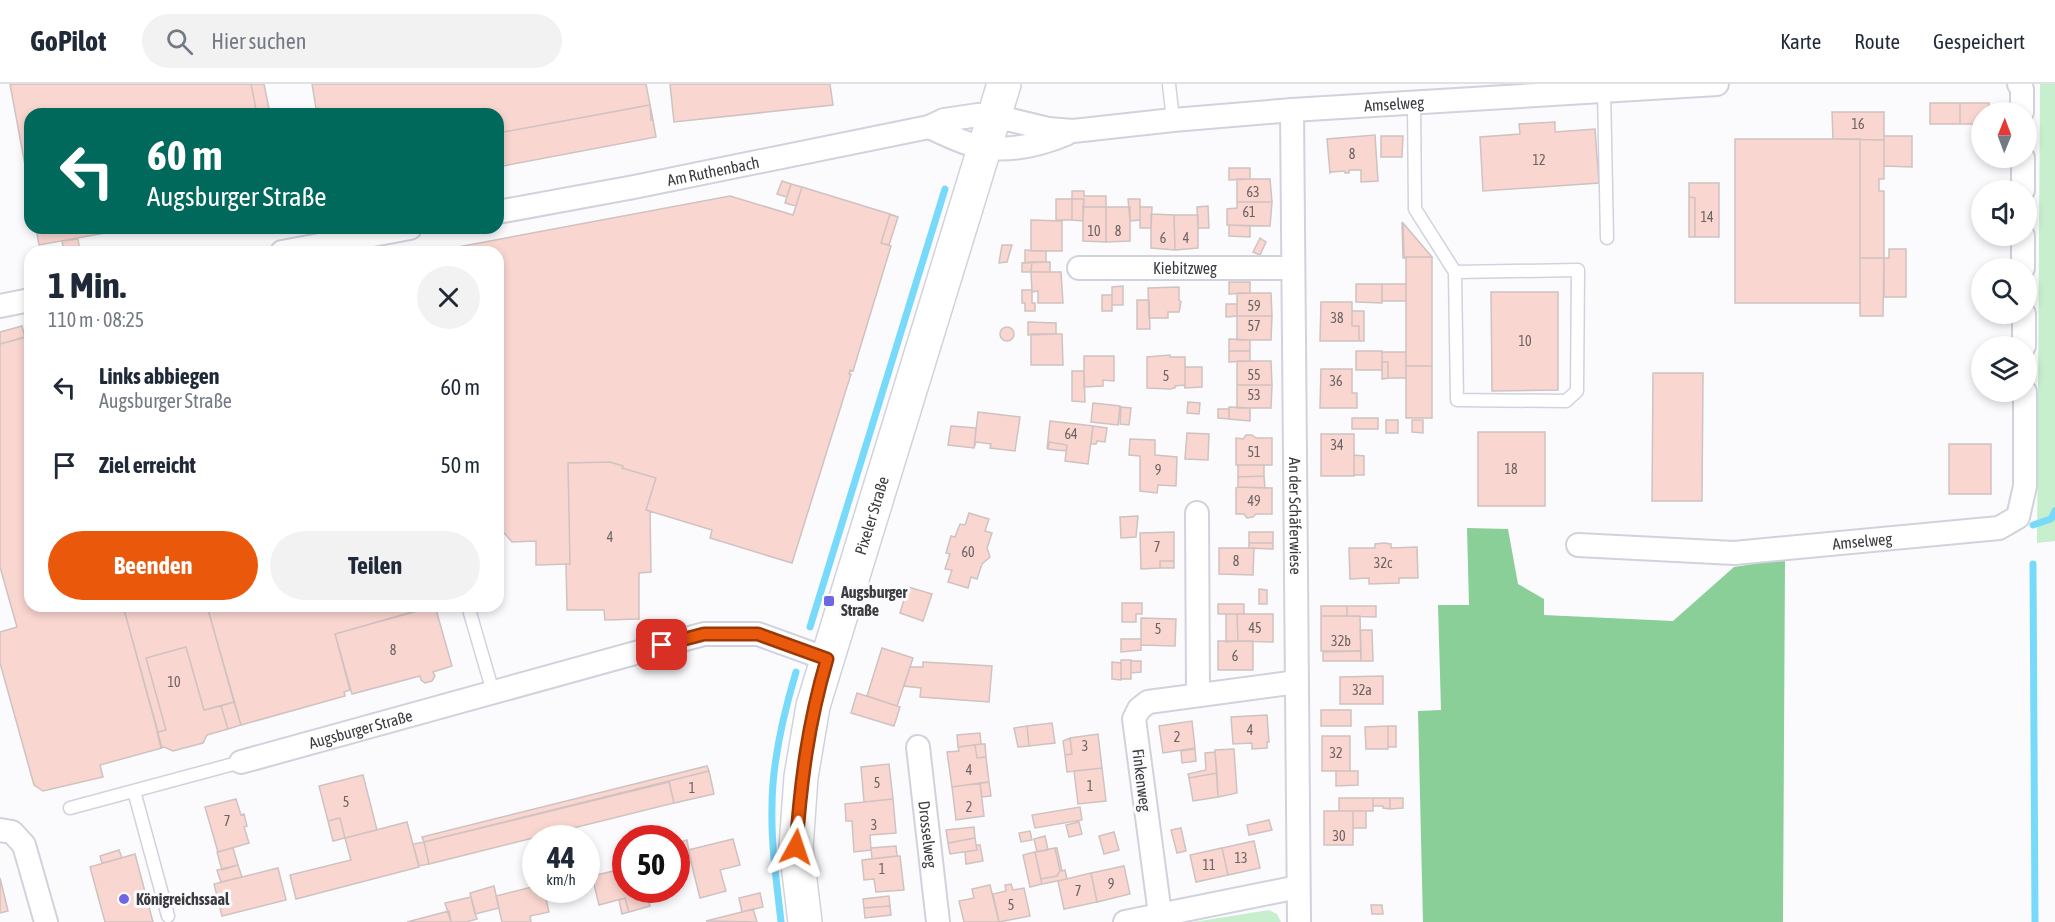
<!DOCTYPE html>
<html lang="de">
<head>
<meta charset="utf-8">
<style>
	:root { --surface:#fff; --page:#f2f2f3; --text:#1f2937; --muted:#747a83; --line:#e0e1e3; --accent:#ea580c }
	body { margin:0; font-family:"Asap Condensed",sans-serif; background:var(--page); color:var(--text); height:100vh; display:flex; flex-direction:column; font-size:22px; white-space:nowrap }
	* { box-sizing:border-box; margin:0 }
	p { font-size:20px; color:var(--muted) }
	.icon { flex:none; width:33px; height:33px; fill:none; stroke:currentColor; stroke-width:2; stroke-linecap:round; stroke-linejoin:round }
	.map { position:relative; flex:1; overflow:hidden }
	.side { position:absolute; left:24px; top:162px; width:480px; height:366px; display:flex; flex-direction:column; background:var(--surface); border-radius:18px; box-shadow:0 3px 9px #0003 }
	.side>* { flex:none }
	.top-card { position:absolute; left:24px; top:24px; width:480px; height:126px; border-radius:18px; box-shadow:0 3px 9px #0003; background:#00695c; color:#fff; overflow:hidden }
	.needle { width:39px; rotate:1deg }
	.fabs { position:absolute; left:1971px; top:18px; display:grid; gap:12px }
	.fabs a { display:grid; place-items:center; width:66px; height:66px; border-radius:50%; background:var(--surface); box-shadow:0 3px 9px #0003; font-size:30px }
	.speed { position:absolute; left:522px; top:741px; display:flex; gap:12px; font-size:30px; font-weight:700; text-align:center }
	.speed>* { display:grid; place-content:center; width:78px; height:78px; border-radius:50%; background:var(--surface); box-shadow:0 3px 9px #0003; line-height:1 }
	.speed small { font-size:15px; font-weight:400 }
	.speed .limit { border:9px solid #d22; background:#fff; color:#111 }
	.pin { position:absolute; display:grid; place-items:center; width:51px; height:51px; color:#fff; margin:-26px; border-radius:12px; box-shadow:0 3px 9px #0006 }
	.me { position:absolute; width:66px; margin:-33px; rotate:5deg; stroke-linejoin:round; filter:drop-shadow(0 0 4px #0008) }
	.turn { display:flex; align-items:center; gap:21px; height:126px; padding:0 24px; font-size:27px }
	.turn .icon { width:78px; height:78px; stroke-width:2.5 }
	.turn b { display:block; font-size:42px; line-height:51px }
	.round { display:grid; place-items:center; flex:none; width:63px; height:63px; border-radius:32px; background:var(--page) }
	.summary { display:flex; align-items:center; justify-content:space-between; height:102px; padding:0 24px }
	h1 { font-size:36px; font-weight:700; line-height:45px }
	.cta { display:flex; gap:12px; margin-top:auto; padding:12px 24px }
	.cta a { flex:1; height:69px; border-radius:36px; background:var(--accent); color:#fff; font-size:24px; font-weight:700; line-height:69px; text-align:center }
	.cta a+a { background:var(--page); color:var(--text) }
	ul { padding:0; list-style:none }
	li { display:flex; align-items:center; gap:18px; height:78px; padding:0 24px }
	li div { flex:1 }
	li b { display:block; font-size:22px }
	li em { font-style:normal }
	header { display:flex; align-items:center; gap:36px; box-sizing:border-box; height:84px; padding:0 30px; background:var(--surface); border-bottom:2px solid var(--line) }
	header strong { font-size:28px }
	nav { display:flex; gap:33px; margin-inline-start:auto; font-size:21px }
	.search { width:420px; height:54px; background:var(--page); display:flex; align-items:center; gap:15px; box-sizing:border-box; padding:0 21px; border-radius:33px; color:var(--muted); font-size:22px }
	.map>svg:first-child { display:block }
</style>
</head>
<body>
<header>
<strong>GoPilot</strong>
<div class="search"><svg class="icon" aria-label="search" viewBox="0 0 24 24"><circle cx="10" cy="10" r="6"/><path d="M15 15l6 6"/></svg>Hier suchen</div>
<nav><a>Karte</a><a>Route</a><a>Gespeichert</a></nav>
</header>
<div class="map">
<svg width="2055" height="838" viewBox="0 0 2055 838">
	<rect width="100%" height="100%" fill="#fbfbfe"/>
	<path fill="#c7efcd" d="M2040,0H2055V457L2037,459Z
		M1269,826L1277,830L1281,838H1193Z"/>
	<path fill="#8ace98" d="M1467,444L1508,445L1518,500L1544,515V531L1673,537L1734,483L1785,475L1783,838H1423L1418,627L1441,626L1438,521H1469Z"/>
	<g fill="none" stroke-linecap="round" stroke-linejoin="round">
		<path stroke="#78dafb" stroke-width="7" d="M2033,441L2051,435L2055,427
			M2033,480L2035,838
			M810,543L945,105
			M781,838C777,800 771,762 772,723C772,681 784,628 796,588"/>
	</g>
	<path fill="#fad6d0" stroke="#cfc2c0" stroke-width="1.5" d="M10,0H251L257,30H30V108Z
		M251,0H264L270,30H257Z
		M312,0H646L653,36H651L650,21L498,49V30H317Z
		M670,0H830L833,21L674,38Z
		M1930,19H1960V40H1930Z
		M1960,19H1989V28H1982V40H1960Z
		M650,21L651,36H653L656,53L498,83V49Z
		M1832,28H1884V56L1833,55Z
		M1555,38V48L1595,45L1599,99L1483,107L1480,53L1520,50L1519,40Z
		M1375,51L1378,97L1361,98V86H1349V89H1345V87L1331,88L1330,89L1327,55Z
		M1381,52H1403L1402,73H1381Z
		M1884,52H1912V83L1884,82Z
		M1735,55H1860V219H1735Z
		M1860,56H1884V95H1879V107H1884V174H1860Z
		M1229,84H1250V95L1229,96Z
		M1237,95H1270L1272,118H1237Z
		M782,97L791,100L787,113L777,110Z
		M1689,99H1719V153H1695V114L1689,113Z
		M791,100L802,103L796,122L785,119Z
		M802,103L890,130L881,159L891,162L853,287L850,286L849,290H851L792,479L710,454L712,446L646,426L656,394L622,384L623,382L610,378L568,379L570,480L536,481V457L512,458L498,442V168H431L730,112L793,131Z
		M1072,107H1084V112H1106V123H1083L1084,115H1072Z
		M1689,113L1695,114V153H1689Z
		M1056,115H1072V136H1056Z
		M1072,115H1084L1083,137L1072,136Z
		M1128,115H1140V136L1130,137Z
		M1237,118H1272L1270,142L1227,141V125L1237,124Z
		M1208,122L1209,144H1198L1197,123Z
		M1083,123H1106V158L1083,157Z
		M1106,123H1130V157L1106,158Z
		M1140,123H1152L1151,144H1140Z
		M890,130L898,133L889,161L881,159Z
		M1151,130L1174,131L1175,166L1151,164Z
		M1174,131H1198V164L1175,166Z
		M1031,136L1062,137V167H1031Z
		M1402,138L1404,173H1432V282H1406V174H1403Z
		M1403,139L1432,173H1404Z
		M1229,141L1250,142V153L1229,152Z
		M36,144H133L39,161Z
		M1260,154L1266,158L1260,171L1253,168Z
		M78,155L80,168H64L62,157Z
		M1002,161H1012L1007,178L999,179Z
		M1889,165H1906V213H1884V174H1889Z
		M1025,166L1046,167V178L1025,179Z
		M1860,174H1884L1883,232H1860Z
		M1032,178H1050V188H1031Z
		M1032,178L1031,188H1022V179Z
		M1031,188H1061L1063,219H1038V207L1032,208Z
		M1229,198H1250V209L1229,210Z
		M1356,200H1382V219L1356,218Z
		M1382,200H1406V217H1382Z
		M1123,202V221H1112V203Z
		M1179,203V216L1181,218L1179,228H1168V234H1149L1148,204Z
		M1022,206H1032V219H1035V227H1025V219H1022Z
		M1491,208H1558V306L1492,307Z
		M1237,209H1271L1272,232H1237Z
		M1102,211H1112V227H1102Z
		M1137,216H1149L1150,245H1137Z
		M1321,218H1352V242H1359V257H1320Z
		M1226,220H1237V232L1226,233Z
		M1352,227H1364V257H1359V242H1352Z
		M1237,232H1272L1271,256H1237Z
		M1028,238L1056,239V250L1028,251Z
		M22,242L25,253L0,260V248Z
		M1000 250a7 7 0 1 1 14 0a7 7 0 1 1-14 0Z
		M1031,250H1062L1063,281H1031Z
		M30,252V522H123L162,664L100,681L103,693L43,707L34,701L0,579V548L17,543L0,483V260Z
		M1229,255L1250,256V267H1229Z
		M1229,267H1250V277L1229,278Z
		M1356,267H1382V286H1356Z
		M1382,268H1406V294H1388V278H1382Z
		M1170,271V273H1185V304L1184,301L1175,302V304L1170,305L1147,304V273Z
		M1084,272H1114V297L1103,296V302L1084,303Z
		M1237,277H1271L1272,301H1237Z
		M1382,278H1388V294L1382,295Z
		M1406,282H1432V334H1406Z
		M1185,283H1202V303L1185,304Z
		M1321,285H1352V309H1357V324H1320Z
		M1072,287H1084L1085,318L1072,317Z
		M1653,289H1703L1702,417H1652Z
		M1237,301H1272L1271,324H1237Z
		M1188,318L1200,319L1199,330L1187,329Z
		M1093,319L1120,322L1118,341L1091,338Z
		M1121,323L1131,324L1129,341L1120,340Z
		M1229,323L1250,324V337L1229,335Z
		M1218,325H1229V335L1218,334Z
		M978,328L1020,333L1015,367L990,364L991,360L976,358L974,364Z
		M1352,334H1378V345H1352Z
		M1386,336H1398V349H1386Z
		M1412,336H1423V349L1412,348Z
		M1050,337L1093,342L1088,380L1065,377L1067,361L1049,358L1047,365Z
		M951,342L976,344L974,364L948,361Z
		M1093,342L1107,344L1105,358L1097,357L1096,360H1091Z
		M1478,348H1545V422H1478Z
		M1187,349L1209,350L1208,376L1185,375Z
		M1321,350H1354V392H1321Z
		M1246,351H1252L1256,354H1272V381H1236V354L1243,355Z
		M1130,355L1155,356V371L1177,373L1176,402L1158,401L1157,409L1140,407V372L1129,371Z
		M1049,358L1067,361L1066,367L1048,365Z
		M1949,360H1991V410H1949Z
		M1354,371L1364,372V391H1354Z
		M610,378L623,382L622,384L656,394L646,426L650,427L651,488L639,489V535L605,536L604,526H567L566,480H570L568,379Z
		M1238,381H1264V392L1238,393Z
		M1264,392L1265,404L1238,403V393Z
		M1238,403L1272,404V430H1256L1253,433L1247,434L1244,430H1236V404Z
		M969,429L989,435L985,447L992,449L987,464L990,473L982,480L977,495L971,493L968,504L948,498L952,486L945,485L950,470L946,469L951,452L955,453L960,440L965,441Z
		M1138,432L1136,453L1121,454L1120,433Z
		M1174,448V477H1160V484L1141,485L1140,449Z
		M1249,448H1273V459H1249Z
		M1249,459H1273V465L1249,464Z
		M1384,459L1391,460V464L1417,463L1418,494H1399V499L1369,500V494L1350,495L1349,464H1375V460Z
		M1219,464H1254L1253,491L1219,490Z
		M1160,477H1174V484H1160Z
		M908,503L932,510L923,537L900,529Z
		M1259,505L1267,506V520H1259Z
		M1122,519H1142V530H1136V538H1122Z
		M1218,520H1244V530H1218Z
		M123,522H207L234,618L204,626L186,563L146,574L166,646L158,648Z
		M207,522H433L335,550L350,606L344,608L345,612L241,641Z
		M435,522L452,582L433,588L435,592L432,597L425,599L421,596L420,592L352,610L335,550Z
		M1321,522H1347V532H1321Z
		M1347,522H1376V533L1347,532Z
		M1226,530H1237L1238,557L1226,558Z
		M1237,530H1273V558L1238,557Z
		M1321,532H1360L1361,567H1321Z
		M1141,534L1176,535L1175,562L1141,561Z
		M1360,546H1372L1373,577H1361Z
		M1121,555H1141V566L1121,568Z
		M1218,557H1253V586H1218Z
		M186,563L204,626L221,622L228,645L207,651L203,659L173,667L164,663L161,664L157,648L166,646L146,574Z
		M882,564L913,574L897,622L867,612Z
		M1361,567V577H1323V568Z
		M1121,576H1131V595H1121Z
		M1131,577H1141V588L1131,589Z
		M923,578L992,582L989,618L920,613L921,604L904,602L910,583H923Z
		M1112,578L1121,579V596L1112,595Z
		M1383,592V620H1340V593Z
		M857,609L900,623L894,642L851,629Z
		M234,618L241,641L228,645L221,622Z
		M1321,626H1351V642H1321Z
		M1267,631L1269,658H1267V664L1252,665V659L1233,660L1231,633Z
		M1192,637L1195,664L1163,669L1159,642Z
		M1052,639L1055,659L1029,662L1027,642Z
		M1027,642L1029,662L1018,663L1014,644Z
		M1388,642V665H1366L1365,643Z
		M1388,642H1396V663H1388Z
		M980,649L981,660L958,663L957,651Z
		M1098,650L1102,684L1067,688L1065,671L1072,670L1070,654Z
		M1322,652H1350V687H1322Z
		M1070,654L1072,670L1065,671L1063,657Z
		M981,660H985L986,673L977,674L975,661Z
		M975,661L977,674L986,673L989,698L952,703L947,668L959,667L958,663Z
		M1195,665L1196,677L1182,679L1181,667Z
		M1234,665L1237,709L1218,713L1215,666Z
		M1215,668L1217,689L1189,694L1188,690L1206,686L1205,669Z
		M889,680L893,715L864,718L861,683Z
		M707,682L709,687L424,758L422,753Z
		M1102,684L1106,717L1078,720L1074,687Z
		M709,687L714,710L674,719L669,697Z
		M1336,687H1358V701L1336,702Z
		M1217,689L1218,713L1193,717L1189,694Z
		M363,691L377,746L345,754L340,734L328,737L319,702Z
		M669,698L674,719L429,780L424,758Z
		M989,698L991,712L982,713L980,699Z
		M980,699L984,732L956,736L952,703Z
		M1339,714H1373V727H1339Z
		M1373,714H1390V725L1383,724V722H1373Z
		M1390,714H1403V724L1390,725Z
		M236,715L241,731L244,730L247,742L244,743L249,759L218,768L205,723Z
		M893,715L896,749L870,751L871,766L854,768L852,737H846L845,720Z
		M1080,723L1082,736L1035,744L1032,731Z
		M1324,727H1353V761H1324Z
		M1353,727H1366V744H1353Z
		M340,734L345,754L333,757L328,737Z
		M1269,736L1272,746L1249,751L1247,741Z
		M407,738L419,783L296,815L290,791L351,776L345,754Z
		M1079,738L1082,750L1069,753L1066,741Z
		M974,743L975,754L948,759L946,746Z
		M1181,744L1186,767L1177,769L1171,746Z
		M1030,747L1032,756L1021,758L1019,749Z
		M1114,748L1119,766L1104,770L1099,752Z
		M1045,752L1048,766L1037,768L1034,755Z
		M975,754L977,766L950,770L948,759Z
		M733,755L740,781L720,786L726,807L700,814L688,766Z
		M687,756L691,778L676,781V759Z
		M1254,757L1260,784L1228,791L1222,764Z
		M424,758L429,780L419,782L413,760Z
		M976,761H980L983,777L966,780L965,768L977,766Z
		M896,762L897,772L872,775L871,764Z
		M233,764L238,781L222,786L217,768Z
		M1055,764L1060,787L1057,792L1041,795L1035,768Z
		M1055,764H1057L1062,787L1065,786L1067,795L1042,800L1041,795L1057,792L1060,787Z
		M1222,764L1228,791L1196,798L1190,771Z
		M119,766L122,774L102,779L100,772Z
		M1035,768L1042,800L1030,803L1023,771Z
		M135,770L153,838H105L90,783Z
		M897,772H900L904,806L876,808L874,795L864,796L862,776Z
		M238,781L242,793L221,798L217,786Z
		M1124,782L1130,810L1097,818L1091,789Z
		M278,784L286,816L222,832L214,800Z
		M626,784V806H646L650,822L629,828L625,814L599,821L592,792Z
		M1091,789L1097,818L1064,825L1058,797Z
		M0,794L8,827L0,829Z
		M1011,800L1013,806L1024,804L1030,832L999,838L993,810L1006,807L1005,801Z
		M990,801L999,838H964L959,817L974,814L972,805Z
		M494,802L499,824L475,830L470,809Z
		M536,802V806H544L549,828L530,832L531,838H502L496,812Z
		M760,809L763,823L742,828L739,814Z
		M889,812L890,822L864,824L863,815Z
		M471,813L477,835L466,838H451L445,819Z
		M625,814L629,828L622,830L619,816Z
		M1371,821H1382L1383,830H1372Z
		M890,822L891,831L865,834L864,824Z
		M753,825L757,838L706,837L742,828Z
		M449,827L451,838H407Z"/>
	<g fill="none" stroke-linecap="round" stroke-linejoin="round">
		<g stroke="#d1d2dd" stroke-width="15">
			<path id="lane" d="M1169,0L1173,36
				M1604,7L1607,154
				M1414,19L1415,125L1455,188L1457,316L1566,317L1577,307L1578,186L1455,188
				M468,522L493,608
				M134,707L168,832
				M70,724L241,678"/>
		</g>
		<g stroke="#d1d2dd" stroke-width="26">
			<g id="street">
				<path d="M2019,0L2022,5V28"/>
				<path id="s1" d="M1292,26L1299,838"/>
				<path d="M929,43C943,49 958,57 973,61C1004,69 1037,62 1066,50"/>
				<path d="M2023,74V106"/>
				<path id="s2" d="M498,128L634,103L929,43L944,36L978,31L1011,36L1048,45L1073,47L1173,36L1292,26L1717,0"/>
				<path d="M2023,152V184"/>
				<path d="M282,168L410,144"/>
				<path id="s3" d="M1079,184H1293"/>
				<path d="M0,222L30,216"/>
				<path d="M2024,230V262"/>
				<path d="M1197,429L1198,611"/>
				<path id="s4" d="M1578,461L1734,469L1999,444L2018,433L2025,402V308"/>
				<path id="s5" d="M918,663L938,838"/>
				<path id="s6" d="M241,678L704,550H758L827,575"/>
				<path d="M0,746L12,748L24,761L46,838"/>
				<path d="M1160,830L1134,635L1139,625L1148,618L1297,598"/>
				<path d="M1125,838L1298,803"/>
			</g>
		</g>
		<g stroke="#d1d2dd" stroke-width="36">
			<g id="secondary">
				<path id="s7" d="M805,838L796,763L801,693L813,622L1004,0"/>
			</g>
		</g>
		<use href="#lane" stroke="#fff" stroke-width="12"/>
		<use href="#street" stroke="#fff" stroke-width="22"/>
		<use href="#secondary" stroke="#fff" stroke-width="33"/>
	</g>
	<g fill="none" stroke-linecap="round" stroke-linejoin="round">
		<g stroke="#983908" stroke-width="15">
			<path id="route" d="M662,561L704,550H758L827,575C808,640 801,696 796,763"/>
		</g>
		<use href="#route" stroke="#ea580c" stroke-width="10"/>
	</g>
	<g fill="#6d68e2" stroke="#fbfbfe" stroke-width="2">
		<rect x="823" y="511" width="12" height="12" rx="3"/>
		<circle cx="124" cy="815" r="6"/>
	</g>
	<g text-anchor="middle" stroke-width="6" stroke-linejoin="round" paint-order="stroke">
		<g font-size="14" fill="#6b6264">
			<text x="1858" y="45">16</text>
			<text x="1352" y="75">8</text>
			<text x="1539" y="81">12</text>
			<text x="1253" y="113">63</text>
			<text x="1249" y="133">61</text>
			<text x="1707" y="138">14</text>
			<text x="1094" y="152">10</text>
			<text x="1118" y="152">8</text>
			<text x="1163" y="159">6</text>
			<text x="1186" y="159">4</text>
			<text x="1254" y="227">59</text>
			<text x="1337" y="239">38</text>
			<text x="1254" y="247">57</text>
			<text x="1525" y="262">10</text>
			<text x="1254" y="296">55</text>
			<text x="1166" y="297">5</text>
			<text x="1336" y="302">36</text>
			<text x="1254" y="316">53</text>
			<text x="1071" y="355">64</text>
			<text x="1337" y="366">34</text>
			<text x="1254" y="373">51</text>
			<text x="1511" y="390">18</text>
			<text x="1158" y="391">9</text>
			<text x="1254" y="422">49</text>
			<text x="610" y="458">4</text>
			<text x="1157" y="468">7</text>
			<text x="968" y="473">60</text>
			<text x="1236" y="482">8</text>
			<text x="1383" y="484">32c</text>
			<text x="1255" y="549">45</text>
			<text x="1158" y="550">5</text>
			<text x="1341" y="562">32b</text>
			<text x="393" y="571">8</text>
			<text x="1235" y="577">6</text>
			<text x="174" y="603">10</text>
			<text x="1362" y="611">32a</text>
			<text x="1250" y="651">4</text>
			<text x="1177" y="658">2</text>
			<text x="1085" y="667">3</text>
			<text x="1336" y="674">32</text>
			<text x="969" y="691">4</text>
			<text x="877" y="704">5</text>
			<text x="1090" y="707">1</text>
			<text x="692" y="709">1</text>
			<text x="346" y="723">5</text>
			<text x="969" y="728">2</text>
			<text x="227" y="742">7</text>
			<text x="874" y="746">3</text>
			<text x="1339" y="757">30</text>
			<text x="1241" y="779">13</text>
			<text x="1209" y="786">11</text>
			<text x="882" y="790">1</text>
			<text x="1111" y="805">9</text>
			<text x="1078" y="812">7</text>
			<text x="1011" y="826">5</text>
		</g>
		<g font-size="16" fill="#3b3c40" stroke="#fbfbfe">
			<text dy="6" stroke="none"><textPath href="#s2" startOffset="909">Amselweg</textPath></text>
			<text dy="6" stroke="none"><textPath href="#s2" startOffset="219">Am Ruthenbach</textPath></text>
			<text dy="6" stroke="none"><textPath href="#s3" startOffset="106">Kiebitzweg</textPath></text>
			<text dy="6" stroke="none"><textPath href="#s7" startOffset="417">Pixeler Straße</textPath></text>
			<text dy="6" stroke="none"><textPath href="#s1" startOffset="406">An der Schäferwiese</textPath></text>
			<text dy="6" stroke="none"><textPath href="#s4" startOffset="285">Amselweg</textPath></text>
			<text dy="6" stroke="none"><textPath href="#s6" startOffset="124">Augsburger Straße</textPath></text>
			<text transform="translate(1142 696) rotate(83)" y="6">Finkenweg</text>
			<text dy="6" stroke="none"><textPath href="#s5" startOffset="88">Drosselweg</textPath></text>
		</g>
		<g font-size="16" font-weight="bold" fill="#3b3c40" stroke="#fbfbfe" text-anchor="start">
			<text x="841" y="514">Augsburger<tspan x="841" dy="18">Straße</tspan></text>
			<text x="136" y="821">Königreichssaal</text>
		</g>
	</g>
</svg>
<div class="fabs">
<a><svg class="needle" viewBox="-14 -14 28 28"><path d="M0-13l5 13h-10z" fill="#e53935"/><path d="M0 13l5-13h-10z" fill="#747a83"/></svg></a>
<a><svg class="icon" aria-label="sound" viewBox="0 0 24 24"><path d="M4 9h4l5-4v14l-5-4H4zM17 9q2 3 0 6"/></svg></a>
<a><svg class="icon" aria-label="search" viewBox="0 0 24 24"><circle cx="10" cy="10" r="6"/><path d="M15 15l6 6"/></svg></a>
<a><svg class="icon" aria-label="layers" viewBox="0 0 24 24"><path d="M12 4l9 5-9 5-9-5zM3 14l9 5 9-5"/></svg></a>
</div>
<div class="speed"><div>44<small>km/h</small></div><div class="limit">50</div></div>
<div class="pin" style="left:662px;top:561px;background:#d93025"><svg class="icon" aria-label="arrive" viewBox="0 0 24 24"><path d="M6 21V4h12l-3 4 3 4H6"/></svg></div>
<svg class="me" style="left:796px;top:763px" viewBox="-20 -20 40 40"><path d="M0-17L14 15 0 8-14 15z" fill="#ea580c" stroke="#fff" stroke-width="4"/></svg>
<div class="top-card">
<div class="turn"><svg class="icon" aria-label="left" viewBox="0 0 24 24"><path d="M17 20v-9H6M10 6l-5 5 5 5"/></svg><div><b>60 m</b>Augsburger Straße</div></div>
</div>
<section class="side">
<div class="summary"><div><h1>1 Min.</h1><p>110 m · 08:25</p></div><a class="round"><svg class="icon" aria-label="close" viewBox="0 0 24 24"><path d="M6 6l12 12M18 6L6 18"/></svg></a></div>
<ul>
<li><svg class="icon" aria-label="left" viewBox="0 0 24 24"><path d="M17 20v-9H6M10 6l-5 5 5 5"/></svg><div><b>Links abbiegen</b><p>Augsburger Straße</p></div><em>60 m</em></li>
<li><svg class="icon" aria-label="arrive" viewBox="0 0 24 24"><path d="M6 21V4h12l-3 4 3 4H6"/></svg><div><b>Ziel erreicht</b></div><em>50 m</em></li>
</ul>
<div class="cta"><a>Beenden</a><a>Teilen</a></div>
</section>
</div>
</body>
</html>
